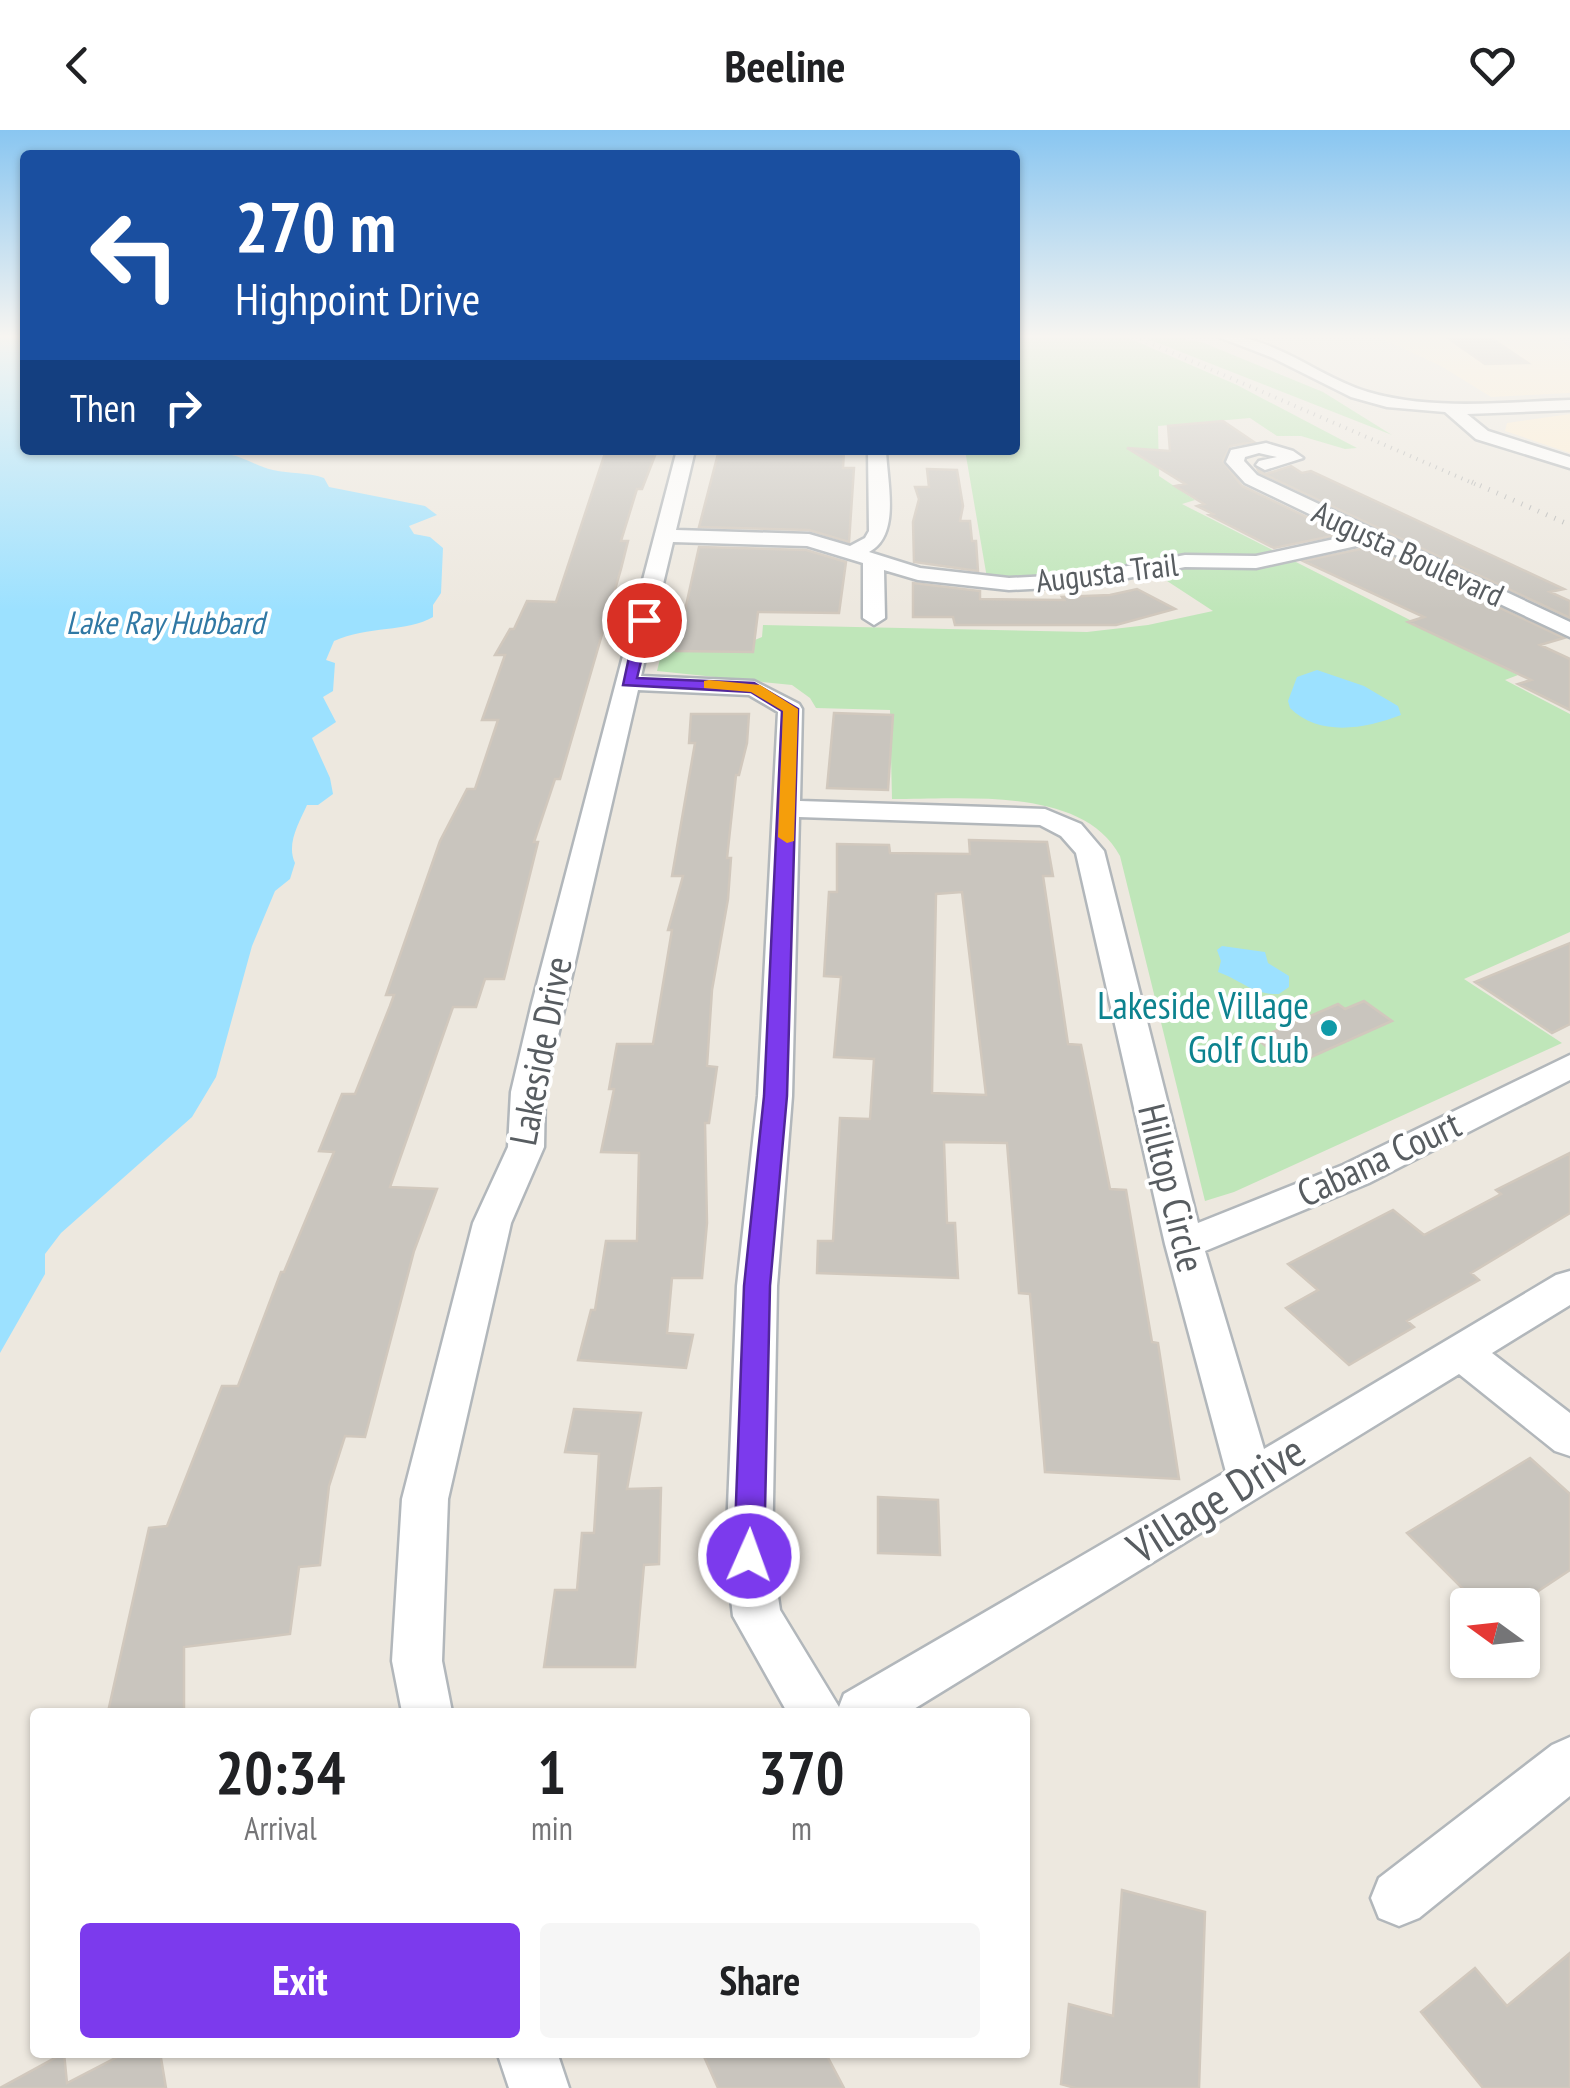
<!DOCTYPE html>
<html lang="en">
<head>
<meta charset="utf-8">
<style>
	:root { --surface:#fff; --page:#f6f6f6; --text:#202124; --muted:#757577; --accent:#7c3aed }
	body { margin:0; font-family:"PT Sans Narrow",sans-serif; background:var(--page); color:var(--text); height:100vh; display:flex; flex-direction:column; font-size:38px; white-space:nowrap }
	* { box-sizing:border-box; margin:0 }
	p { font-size:32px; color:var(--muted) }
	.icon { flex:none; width:55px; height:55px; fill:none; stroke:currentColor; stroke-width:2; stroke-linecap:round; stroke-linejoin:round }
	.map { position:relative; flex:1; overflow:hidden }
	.sheet { position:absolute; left:30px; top:1578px; width:1000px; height:350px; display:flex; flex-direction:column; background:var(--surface); border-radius:10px; box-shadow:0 2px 8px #0004 }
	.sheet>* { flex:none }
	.banner { position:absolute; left:20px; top:20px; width:1000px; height:305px; border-radius:10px; box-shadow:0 2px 8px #0004; background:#1a4fa0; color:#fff; overflow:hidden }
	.needle { width:65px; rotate:285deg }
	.fabs { position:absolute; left:1450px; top:1458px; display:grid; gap:20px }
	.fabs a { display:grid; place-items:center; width:90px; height:90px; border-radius:10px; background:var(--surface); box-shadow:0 2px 8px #0004; font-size:50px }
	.pin { position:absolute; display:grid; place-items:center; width:85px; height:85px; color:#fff; margin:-42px; border:5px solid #fff; border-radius:50%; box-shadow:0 2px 10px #0007 }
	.me { position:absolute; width:110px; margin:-55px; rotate:2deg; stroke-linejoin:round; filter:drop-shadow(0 0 8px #0008) }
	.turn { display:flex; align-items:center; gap:35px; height:210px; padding:0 50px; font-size:45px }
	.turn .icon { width:130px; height:130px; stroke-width:2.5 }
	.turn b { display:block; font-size:70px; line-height:85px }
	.then { display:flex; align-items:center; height:95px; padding:0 50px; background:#0003; gap:20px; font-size:38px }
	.eta { display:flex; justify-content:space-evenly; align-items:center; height:170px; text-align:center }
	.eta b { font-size:60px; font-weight:600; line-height:70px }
	.cta { display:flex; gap:20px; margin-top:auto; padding:20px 50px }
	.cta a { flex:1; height:115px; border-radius:10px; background:var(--accent); color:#fff; font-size:40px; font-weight:600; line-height:115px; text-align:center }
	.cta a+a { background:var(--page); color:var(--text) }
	header { display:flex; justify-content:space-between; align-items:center; height:130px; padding:0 50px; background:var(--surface); font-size:45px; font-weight:600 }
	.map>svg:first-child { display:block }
</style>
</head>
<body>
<header><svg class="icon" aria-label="back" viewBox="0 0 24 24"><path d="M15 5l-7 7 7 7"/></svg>Beeline<svg class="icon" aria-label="heart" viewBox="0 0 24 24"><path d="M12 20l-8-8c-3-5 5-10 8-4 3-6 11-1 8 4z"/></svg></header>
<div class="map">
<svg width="1570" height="1958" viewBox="0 0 1570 1958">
	<rect width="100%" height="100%" fill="#ede8df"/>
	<path fill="#ffeed1" d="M1376,206H1553L1570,217V263L1491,267L1441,236Z
		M1570,284V323L1505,301L1507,293Z"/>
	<path fill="#bfe6b9" d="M1015,206H1124L1237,255L1357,318L1345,319L1301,306H1277L1250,288L1158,296L1159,346L1195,370L1182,374L1518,545L1505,550L1570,584V802L1464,849L1562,913L1234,1062L1205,1071L1120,726C1082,655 961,670 892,669L890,580L816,578L810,568L792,555L657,541L662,521L726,522L762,507L763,495L1087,502L1148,495L1213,481L1138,432L1071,445L987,448L965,320H1015Z
		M1175,207L1204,213L1323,262L1392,305L1148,209Z"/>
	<path fill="#9ce1ff" d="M0,206H25V320H225L224,324C242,325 255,336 273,340C290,344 307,342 324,348L329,357L425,376L437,385L409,396L414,404L430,407L443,418L441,463L433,475V487C408,502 367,496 334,511L326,530L335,533L333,561L323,567L336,592L312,608L330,648L333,664L318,675H307C299,693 286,714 295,733L290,749L275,761L252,816L216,947L192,987L61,1103L45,1124V1144L0,1223Z
		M1317,540L1364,556L1398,576L1401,585C1365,599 1319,607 1290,578L1288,571L1297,547Z
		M1222,816L1265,822L1268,833L1289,846V857L1279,864C1253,865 1241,850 1218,842L1221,831L1217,820Z"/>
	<path fill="#c9c5be" stroke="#d1c8bd" stroke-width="2.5" fill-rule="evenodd" d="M1445,206H1488L1528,233L1485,234Z
		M1223,291L1254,312L1230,316L1223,331L1242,356L1342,404L1274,418L1209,385L1213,384L1197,376L1204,374L1175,356L1185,354L1127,318L1170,321L1168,296Z
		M606,320L656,323L642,359H637L621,411H628L621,439L560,649H555L534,712H538L504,849H485L476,877H453L390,1057L437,1059L414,1121L365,1307L345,1306L329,1356L320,1435L299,1437L290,1504L184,1517V1582H108L149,1398L167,1396L222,1256H238L281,1142H284L334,1022L319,1021L342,964H355L390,876L394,865H386L440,711L467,659H475L498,590H482L505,525H495L510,499H514L527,471L556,472Z
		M719,320L844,321L843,338H854L849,412L809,400L699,397Z
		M1291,336L1302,343L1311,341L1564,459L1550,462L1570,471V488L1259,342L1258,340L1266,344Z
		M927,339L957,340L963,376L960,391H970L972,411H976L978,441L914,432L913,392L919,369L915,357H929Z
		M699,417L806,420L846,432L839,483L758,482L753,522L676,521Z
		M1370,417L1564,508L1540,515L1570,529V580L1518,554L1531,550L1408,492L1424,487L1303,431Z
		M913,453L980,461V469L1064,470L1062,467L1110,465L1137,459L1175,479L1116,495H955L953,487H913Z
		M834,583L893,585L888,660L827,658Z
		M691,584H749L747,613L739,645H736L727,728H731L728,769L712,860L707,936L717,937L709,993H705L707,1093L702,1148H672L667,1203L693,1205L686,1238L578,1230L591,1180H595L606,1111H637L639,1023L601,1022L614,959H609L617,914H653L672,800H668L683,746H672L695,613H689Z
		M969,710L1047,712L1053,746H1043L1068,914L1081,915L1110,1059L1126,1060L1152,1212L1158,1213L1179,1349L1045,1342L1030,1164L1019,1163L1007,1013L944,1012L947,1093H955L958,1148L817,1143L818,1111H833L840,988L870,989L874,929L834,927L841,847L824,846L829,762H837V714L889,715L890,723L970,724ZM962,762L986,965L932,963L936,764Z
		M1570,813V894L1552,903L1475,852Z
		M1364,871L1392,891L1291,936L1257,909L1338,874L1345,879Z
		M1570,1023V1083L1471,1143L1479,1150L1407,1191L1414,1197L1349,1235L1286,1178L1318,1160L1288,1134L1393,1080L1424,1105L1501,1064L1496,1060Z
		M574,1279L641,1283L627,1359L661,1358L659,1434L644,1435L635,1537H544L555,1460H577L582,1403H594L599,1324L565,1322Z
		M1530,1328L1570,1364V1440L1517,1475H1479L1407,1403Z
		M878,1367L938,1370L940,1425L878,1423Z
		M1122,1760L1205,1782L1199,1958H1075L1061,1954L1069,1874L1113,1886Z
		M1570,1823V1958H1483L1421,1882L1475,1838L1507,1876Z
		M127,1922H160L166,1958H0L64,1923L67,1953Z
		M702,1922H825L844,1958H718Z"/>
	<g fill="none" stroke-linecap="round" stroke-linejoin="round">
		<g stroke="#b2b7bb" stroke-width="5">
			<path id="street" d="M1216,206C1272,203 1317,247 1368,262C1432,281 1504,272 1570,270V280L1467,284L1488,301L1570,327V338L1476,309L1445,282L1387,277L1351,267L1273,228Z
				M1266,313L1293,321L1303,328L1265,340L1256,335L1259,331L1277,327L1259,323L1245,327L1244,331L1257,345L1570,492V507L1370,413L1256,438L1185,437L1086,456L1009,460L918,450L884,440L885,488L874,495L863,488V433L807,416L673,412L641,546L754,551L799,574L802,579L800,671L1045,679L1081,694L1104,721L1198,1093L1343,1035L1570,925V950L1369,1053L1205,1121L1264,1319L1556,1145L1570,1141V1175L1492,1223L1570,1283V1326L1555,1321L1459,1244L909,1582H787L733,1486L726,1426L737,1156L758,966L778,582L749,565L638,560L545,962L544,1017L511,1093L448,1369L442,1531L452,1582H402L392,1531L402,1369L473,1093L508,1017L511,962L531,877L677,320H695L676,400L809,404L850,416L865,408L869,401L868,320H886C887,352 901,405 869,422L920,438L1009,448L1086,444L1185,425L1256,426L1353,405L1245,353L1226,332L1231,320ZM799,687L1040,695L1061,706L1076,723L1165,1114L1226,1342L844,1564L839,1577L780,1480L772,1426L777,1156L792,966Z
				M1570,1607V1666L1419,1788L1399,1796L1379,1788L1371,1768L1379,1748L1552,1615Z
				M497,1922H557L569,1958H509Z"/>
		</g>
		<use href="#street" fill="#fff" fill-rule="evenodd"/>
		<path stroke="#b1b2b2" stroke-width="4" stroke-dasharray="1 6" stroke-linecap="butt" d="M1134,206L1477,355"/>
		<path stroke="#b1b2b2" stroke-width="5" stroke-dasharray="1 8" stroke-linecap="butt" d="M1472,352L1570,395"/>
	</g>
	<linearGradient id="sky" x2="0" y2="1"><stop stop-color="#89c6f1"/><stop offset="0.43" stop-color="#f7f5f1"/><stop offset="1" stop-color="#f7f5f1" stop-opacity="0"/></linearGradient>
	<rect width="1570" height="480" fill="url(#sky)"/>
	<path fill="#7c3aed" stroke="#51269a" stroke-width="2.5" d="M644,485L651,490L637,548L754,553L798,579L787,966L770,1156L764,1426L760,1435L749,1439L738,1435L734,1426L744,1156L764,966L782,581L751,562L623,555L637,490Z"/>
	<path fill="#f59e0b" d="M709,550L760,555L798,579L794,711L787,713L778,707L783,581L751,562L704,558V551Z"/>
	<circle fill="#0f9aa8" stroke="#fff" stroke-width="4" cx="1329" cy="898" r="10"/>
	<g text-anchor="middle" stroke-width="8" stroke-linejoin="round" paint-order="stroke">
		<g font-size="32" fill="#585d61" stroke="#fff">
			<text transform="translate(1408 424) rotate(25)" y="11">Augusta Boulevard</text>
			<text transform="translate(1107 443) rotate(-7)" y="11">Augusta Trail</text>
		</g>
		<g font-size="32" font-style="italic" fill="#3078a4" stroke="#fff">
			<text x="165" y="504">Lake Ray Hubbard</text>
		</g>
		<g font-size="38" fill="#0d838f" stroke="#fff" text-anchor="end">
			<text x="1309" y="889">Lakeside Village<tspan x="1309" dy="44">Golf Club</tspan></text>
		</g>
		<g font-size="38" fill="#585d61" stroke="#fff">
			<text transform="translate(541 921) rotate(-79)" y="13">Lakeside Drive</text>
			<text transform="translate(1379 1029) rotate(-25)" y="13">Cabana Court</text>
			<text transform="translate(1171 1058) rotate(76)" y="13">Hilltop Circle</text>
		</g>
		<g font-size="45" fill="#585d61" stroke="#fff">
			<text transform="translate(1216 1369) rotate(-32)" y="16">Village Drive</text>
		</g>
	</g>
</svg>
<div class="fabs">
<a><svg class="needle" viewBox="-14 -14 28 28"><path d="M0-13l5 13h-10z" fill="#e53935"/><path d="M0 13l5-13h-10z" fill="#757577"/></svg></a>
</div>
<div class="pin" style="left:644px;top:490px;background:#d93025"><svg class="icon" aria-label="arrive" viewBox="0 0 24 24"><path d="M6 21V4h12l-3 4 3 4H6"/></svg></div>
<svg class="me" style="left:749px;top:1426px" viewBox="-20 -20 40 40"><circle r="17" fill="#7c3aed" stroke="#fff" stroke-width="3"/><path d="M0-11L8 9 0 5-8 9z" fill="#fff"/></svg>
<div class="banner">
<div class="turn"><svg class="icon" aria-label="left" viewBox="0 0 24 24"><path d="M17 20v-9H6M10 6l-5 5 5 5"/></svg><div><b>270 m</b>Highpoint Drive</div></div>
<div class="then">Then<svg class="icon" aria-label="right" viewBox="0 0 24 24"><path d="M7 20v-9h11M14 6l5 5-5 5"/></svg></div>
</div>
<section class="sheet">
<div class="eta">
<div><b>20:34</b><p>Arrival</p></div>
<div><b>1</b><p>min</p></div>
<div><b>370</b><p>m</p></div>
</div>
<div class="cta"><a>Exit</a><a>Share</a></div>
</section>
</div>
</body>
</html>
